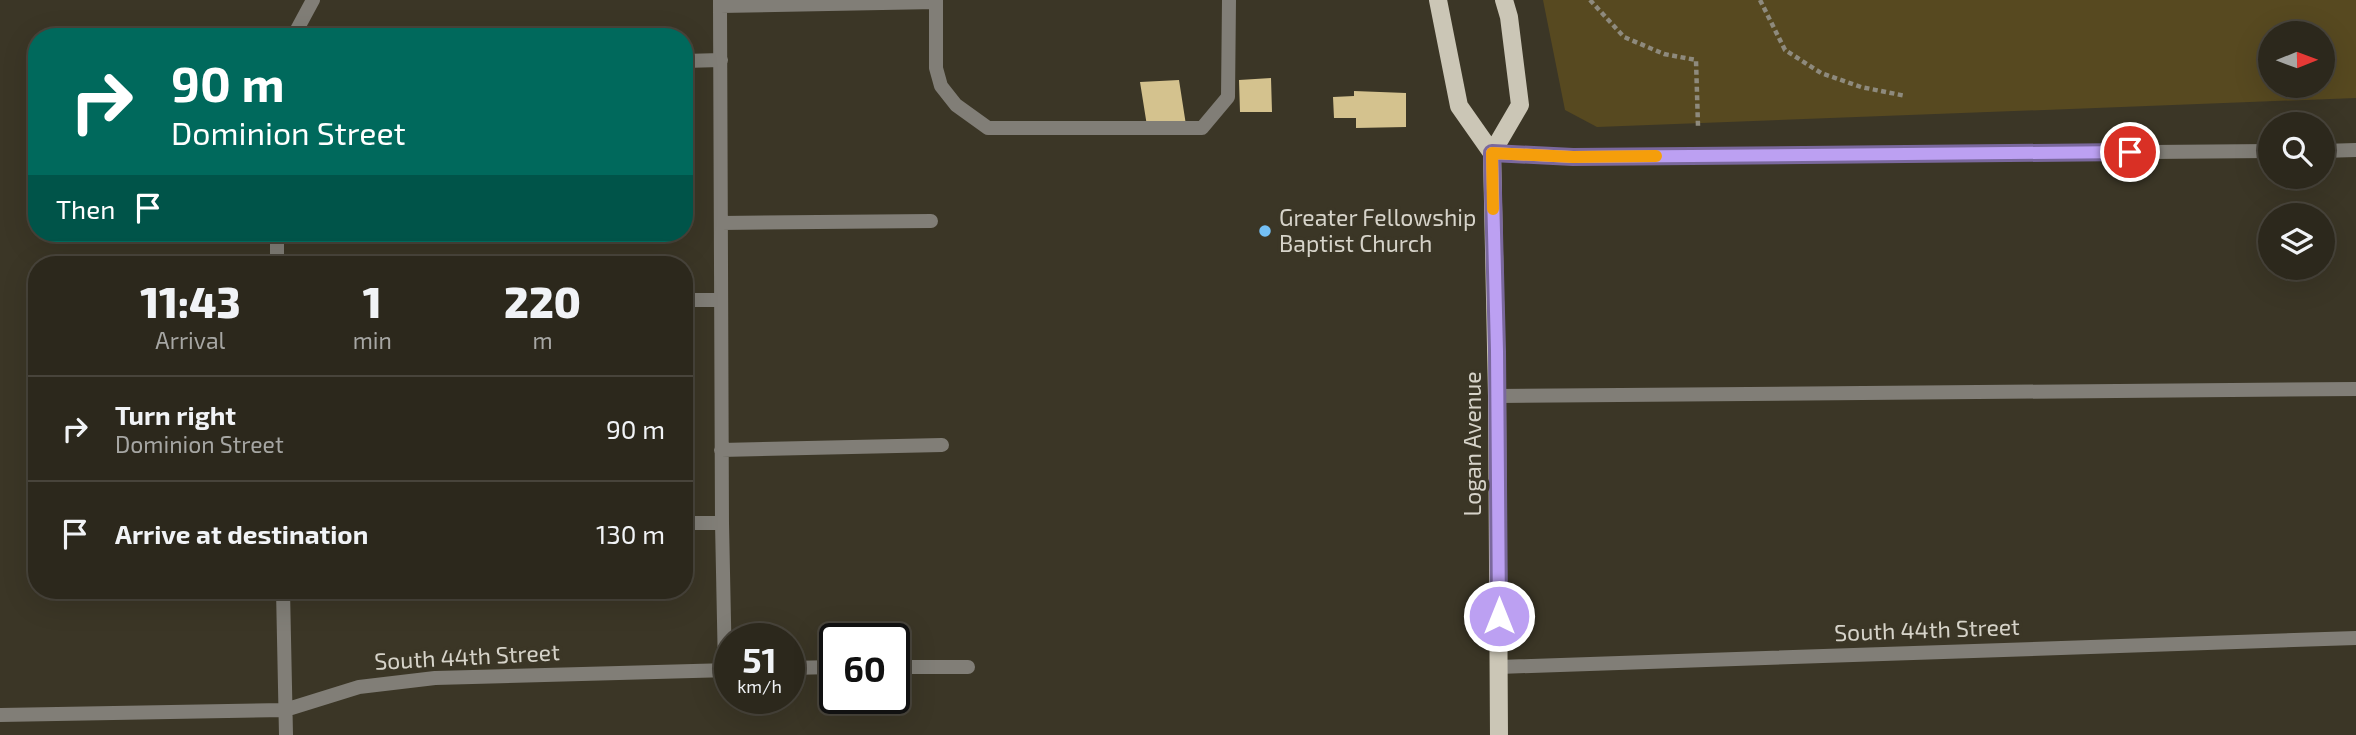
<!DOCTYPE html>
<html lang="en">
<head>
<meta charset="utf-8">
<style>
	:root { --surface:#2c281c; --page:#383429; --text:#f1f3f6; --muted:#a6a6a3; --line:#48443b }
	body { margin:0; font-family:"Exo 2",sans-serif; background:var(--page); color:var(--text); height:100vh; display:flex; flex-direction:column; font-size:26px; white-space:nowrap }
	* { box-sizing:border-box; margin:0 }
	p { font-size:23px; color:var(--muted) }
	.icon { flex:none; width:38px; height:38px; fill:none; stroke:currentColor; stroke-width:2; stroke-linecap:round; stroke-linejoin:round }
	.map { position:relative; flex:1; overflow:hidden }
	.details { position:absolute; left:28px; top:256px; width:665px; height:343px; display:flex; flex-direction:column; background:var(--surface); border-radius:28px; box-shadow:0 7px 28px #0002,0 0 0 2px var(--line) }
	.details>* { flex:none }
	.guide { position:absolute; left:28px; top:28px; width:665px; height:214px; border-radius:28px; box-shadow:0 7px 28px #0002,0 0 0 2px var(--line); background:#00695c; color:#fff; overflow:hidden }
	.needle { width:46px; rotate:89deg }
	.fabs { position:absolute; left:2258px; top:21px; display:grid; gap:14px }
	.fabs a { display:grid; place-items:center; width:77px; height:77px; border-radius:50%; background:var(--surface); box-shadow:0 7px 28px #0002,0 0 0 2px var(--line); font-size:35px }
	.speed { position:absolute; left:714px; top:623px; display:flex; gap:14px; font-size:35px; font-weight:700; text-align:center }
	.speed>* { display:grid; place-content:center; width:91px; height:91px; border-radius:50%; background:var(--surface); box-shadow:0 7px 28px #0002,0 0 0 2px var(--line); line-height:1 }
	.speed small { font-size:18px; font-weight:400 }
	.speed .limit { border:4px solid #111; border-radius:10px; background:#fff; color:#111 }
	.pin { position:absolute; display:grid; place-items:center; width:60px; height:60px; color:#fff; margin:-30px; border:4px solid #fff; border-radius:50%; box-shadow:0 2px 7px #0007 }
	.me { position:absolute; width:77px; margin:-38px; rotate:0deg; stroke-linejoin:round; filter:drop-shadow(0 0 5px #0008) }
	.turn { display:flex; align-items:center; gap:24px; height:147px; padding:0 28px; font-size:32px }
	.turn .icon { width:91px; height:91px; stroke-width:2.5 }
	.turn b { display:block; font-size:49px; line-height:60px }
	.then { display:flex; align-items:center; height:66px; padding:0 28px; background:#0003; gap:14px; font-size:26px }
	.eta { display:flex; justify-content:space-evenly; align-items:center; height:119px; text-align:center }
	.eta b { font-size:42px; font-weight:800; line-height:49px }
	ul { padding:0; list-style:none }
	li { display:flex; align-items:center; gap:21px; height:105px; padding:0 28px; border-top:2px solid var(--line) }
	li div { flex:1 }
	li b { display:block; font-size:26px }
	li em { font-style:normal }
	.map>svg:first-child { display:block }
</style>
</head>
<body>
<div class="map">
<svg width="2356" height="735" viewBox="0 0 2356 735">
	<rect width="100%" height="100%" fill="#3b3626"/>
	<path fill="#574920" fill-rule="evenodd" d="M1543,0H2356V98L1597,127L1565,110ZM2270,33H2322V86H2270Z"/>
	<path fill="#d4c28e" d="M1271,78L1272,112H1240L1239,80Z
		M1179,80L1186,125L1147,126L1140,82Z
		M1354,91L1406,93V127L1356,128V118H1334L1333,97L1354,96Z"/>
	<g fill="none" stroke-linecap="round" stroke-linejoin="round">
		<path stroke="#8e8a7d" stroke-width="4.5" stroke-dasharray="5 3.5" stroke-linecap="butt" d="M1590,0L1624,37L1664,54L1696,60L1698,126
			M1760,0L1785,50L1821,73L1861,87L1906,96"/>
		<path stroke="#817e77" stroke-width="14" d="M720,0V6L936,2V0
			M936,2V68L941,86L956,105L988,128H1202L1228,97L1229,0
			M720,6L722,523L725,670
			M684,61L721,60
			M721,223L931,221
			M684,300H721
			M1497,396L2356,389
			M721,450L942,445
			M684,523H722"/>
		<path stroke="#817e77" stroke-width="14" d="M293,37L313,0
			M2322,151L2356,150
			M1492,153L1573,157L2270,151
			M277,233V264
			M283,590L286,735
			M894,667H968
			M1499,667L2356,638
			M789,668L835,667
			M0,715L285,710L359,687L435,678L730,670"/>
		<path stroke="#cbc6b6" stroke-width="18" d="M1438,0L1459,106L1492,153
			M1499,735L1497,396L1492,153L1520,105L1509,17L1504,0"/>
	</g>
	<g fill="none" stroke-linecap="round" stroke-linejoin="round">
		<g stroke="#7a689d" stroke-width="18">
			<path id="route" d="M1499,616L1497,351L1492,153L1573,157L2130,152"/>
		</g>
		<use href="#route" stroke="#bca0f2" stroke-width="12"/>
		<path stroke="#f59e0b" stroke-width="12" d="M1493,209L1492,153L1573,157L1656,156"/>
	</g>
	<circle fill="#74c0f6" stroke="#3b3626" stroke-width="2.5" cx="1265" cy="231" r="7"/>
	<g text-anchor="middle" stroke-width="7" stroke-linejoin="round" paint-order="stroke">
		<g font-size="23" fill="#d6d3c9" stroke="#3b3626" text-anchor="start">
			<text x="1279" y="226">Greater Fellowship<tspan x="1279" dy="26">Baptist Church</tspan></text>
		</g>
		<g font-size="23" fill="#d6d3c9" stroke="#3b3626">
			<text transform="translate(1473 444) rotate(-90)" y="8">Logan Avenue</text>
			<text transform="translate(1927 630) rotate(-2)" y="8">South 44th Street</text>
			<text transform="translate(467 657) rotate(-3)" y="8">South 44th Street</text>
		</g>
	</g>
</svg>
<div class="fabs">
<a><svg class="needle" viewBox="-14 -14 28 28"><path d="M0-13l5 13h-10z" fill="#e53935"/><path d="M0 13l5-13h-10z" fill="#a6a6a3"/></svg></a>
<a><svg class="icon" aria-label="search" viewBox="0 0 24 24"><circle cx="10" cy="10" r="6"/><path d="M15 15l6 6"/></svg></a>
<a><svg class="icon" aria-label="layers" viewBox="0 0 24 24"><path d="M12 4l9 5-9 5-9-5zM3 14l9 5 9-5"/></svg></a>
</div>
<div class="speed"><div>51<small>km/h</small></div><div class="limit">60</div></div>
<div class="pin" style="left:2130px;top:152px;background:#d93025"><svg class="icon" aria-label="arrive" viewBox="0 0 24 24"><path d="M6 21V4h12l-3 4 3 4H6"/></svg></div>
<svg class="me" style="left:1499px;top:616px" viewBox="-20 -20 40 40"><circle r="17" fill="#bca0f2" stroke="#fff" stroke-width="3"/><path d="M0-11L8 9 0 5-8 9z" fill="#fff"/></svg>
<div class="guide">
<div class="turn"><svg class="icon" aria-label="right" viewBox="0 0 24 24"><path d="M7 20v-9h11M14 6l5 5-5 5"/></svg><div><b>90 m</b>Dominion Street</div></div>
<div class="then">Then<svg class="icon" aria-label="arrive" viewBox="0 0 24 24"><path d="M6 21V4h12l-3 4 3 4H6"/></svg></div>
</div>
<section class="details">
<div class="eta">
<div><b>11:43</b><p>Arrival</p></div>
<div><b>1</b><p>min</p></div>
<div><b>220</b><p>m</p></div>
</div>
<ul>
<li><svg class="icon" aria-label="right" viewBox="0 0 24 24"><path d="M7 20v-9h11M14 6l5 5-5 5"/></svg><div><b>Turn right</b><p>Dominion Street</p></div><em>90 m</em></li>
<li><svg class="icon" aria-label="arrive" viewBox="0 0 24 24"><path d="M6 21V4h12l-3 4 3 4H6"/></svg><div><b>Arrive at destination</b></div><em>130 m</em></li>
</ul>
</section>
</div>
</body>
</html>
